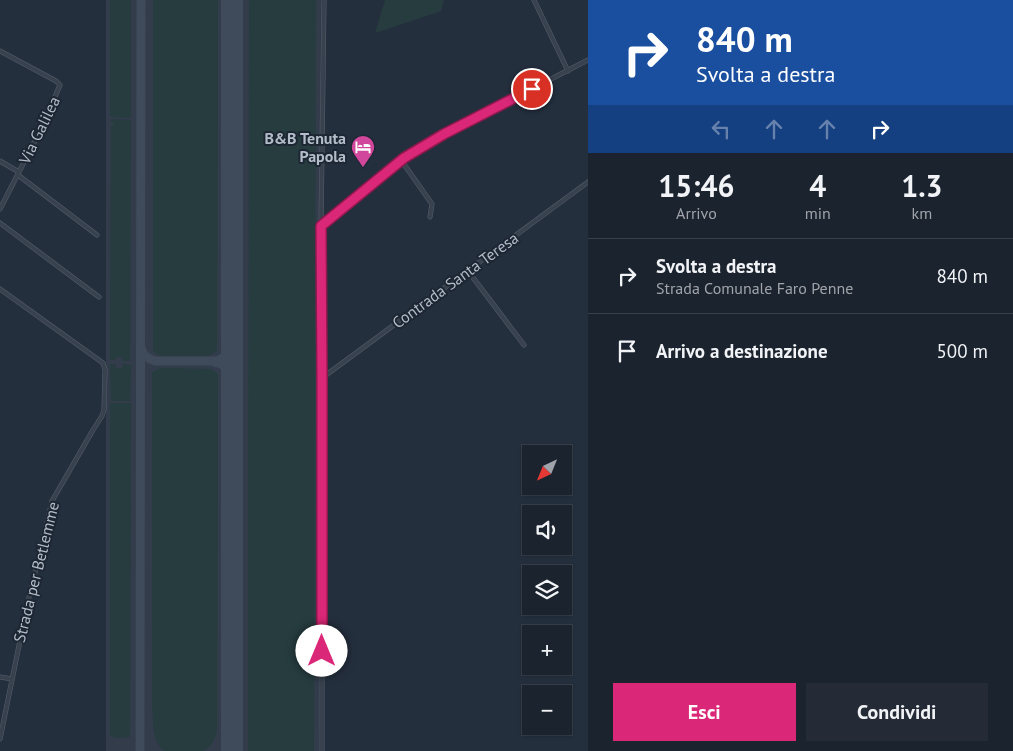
<!DOCTYPE html>
<html lang="it">
<head>
<meta charset="utf-8">
<style>
	:root { --surface:#1b232e; --page:#242b36; --text:#f1f3f6; --muted:#a0a4aa; --line:#39404a; --accent:#db2777 }
	body { margin:0; font-family:"PT Sans",sans-serif; background:var(--page); color:var(--text); height:100vh; display:flex; flex-direction:column; font-size:19px; white-space:nowrap }
	* { box-sizing:border-box; margin:0 }
	p { font-size:16px; color:var(--muted) }
	.icon { flex:none; width:28px; height:28px; fill:none; stroke:currentColor; stroke-width:2; stroke-linecap:round; stroke-linejoin:round }
	.map { position:relative; flex:1; overflow:hidden }
	.side { display:flex; flex-direction:column; background:var(--surface); width:425px }
	.side>* { flex:none }
	.top-card { background:#1a4fa0; color:#fff; overflow:hidden }
	.needle { width:32px; rotate:223deg }
	.tools { position:absolute; left:522px; top:445px; display:grid; gap:10px }
	.tools a { display:grid; place-items:center; width:50px; height:50px; border-radius:0px; background:var(--surface); box-shadow:0 1px 4px #0004,0 0 0 1px var(--line); font-size:25px }
	.pin { position:absolute; display:grid; place-items:center; width:42px; height:42px; color:#fff; margin:-21px; border:2px solid #fff; border-radius:50%; box-shadow:0 1px 5px #0007 }
	.me { position:absolute; width:55px; margin:-28px; rotate:0deg; stroke-linejoin:round; filter:drop-shadow(0 0 4px #0008) }
	.turn { display:flex; align-items:center; gap:18px; height:105px; padding:0 25px; font-size:22px }
	.turn .icon { width:65px; height:65px; stroke-width:2.5 }
	.turn b { display:block; font-size:35px; line-height:42px }
	.lanes { display:flex; align-items:center; height:48px; padding:0 25px; background:#0003; justify-content:center; gap:25px; direction:ltr }
	.lanes .off { opacity:.35 }
	.eta { display:flex; justify-content:space-evenly; align-items:center; height:85px; text-align:center }
	.eta b { font-size:30px; font-weight:700; line-height:35px }
	.action { display:flex; gap:10px; margin-top:auto; padding:10px 25px }
	.action a { flex:1; height:58px; border-radius:0px; background:var(--accent); color:#fff; font-size:20px; font-weight:700; line-height:58px; text-align:center }
	.action a+a { background:var(--page); color:var(--text) }
	ul { padding:0; list-style:none }
	li { display:flex; align-items:center; gap:15px; height:75px; padding:0 25px; border-top:1px solid var(--line) }
	li div { flex:1 }
	li b { display:block; font-size:19px }
	li em { font-style:normal }
	main { display:flex; flex:1; min-height:0 }
	.map>svg:first-child { display:block }
</style>
</head>
<body>
<main>
<div class="map">
<svg width="588" height="751" viewBox="0 0 588 751">
	<rect width="100%" height="100%" fill="#242f3e"/>
	<path fill="#323c4b" d="M106,0H321L319,319V751H106Z"/>
	<path fill="#263c3f" d="M110,0H131V118L112,117L110,115Z
		M153,0H218L217,351L208,356H163L155,353L153,350Z
		M249,0H316L314,751H248Z
		M385,0H444L441,11L375,33Z
		M111,119L131,120L130,361H123L121,357H116L115,360H110L111,125H113V122L110,121Z
		M110,364H115L116,368H122L123,364L131,365L130,401H111Z
		M160,368L211,369L218,374L217,729C216,739 212,746 203,751C192,751 176,751 166,751C152,748 153,715 152,703V372Z
		M110,403H131L130,737C123,738 115,739 110,735Z"/>
	<g fill="none" stroke-linecap="round" stroke-linejoin="round">
		<path stroke="#3f4a5a" stroke-width="9" d="M141,348C143,356 148,359 155,361H216C228,358 230,349 232,338
			M214,362C228,364 229,372 232,385
			M140,751L141,0
			M229,751L232,743"/>
		<path stroke="#3f4a5a" stroke-width="22" d="M232,751V0"/>
		<g stroke="#565f6c" stroke-width="5">
			<path id="minor" d="M534,0L568,71
				M0,51L56,81L60,85L44,123L0,209
				M401,160L432,204L430,217
				M0,161L19,172
				M18,175L97,235
				M0,223L99,297
				M321,226L404,157L444,134L588,60
				M468,271L524,345
				M0,289L103,363L105,370L104,410L102,416L93,430L52,501L27,606L0,739
				M322,378L588,182
				M0,677L12,679
				M322,751V396L321,226L324,0"/>
		</g>
		<use href="#minor" stroke="#38414e" stroke-width="4"/>
	</g>
	<g fill="none" stroke-linecap="round" stroke-linejoin="round">
		<g stroke="#8e194d" stroke-width="12">
			<path id="route" d="M322,651V378L321,226L404,158L444,134L532,89"/>
		</g>
		<use href="#route" stroke="#db2777" stroke-width="9"/>
	</g>
	<defs>
		<g id="hotel-pin" transform="scale(1.25)"><path d="M0 17L-7.5 6A9.5 9.5 0 1 1 7.5 6Z" fill="#d1479c" stroke="#1d2633"/><path d="M-6-4.5h1.5V1H6V5H4.5V3h-9V5H-6ZM-4 0a1.8 1.8 0 1 1 3.6 0ZM.5 0V-2.5h3Q6-2.5 6 0Z" fill="#fff"/></g>
	</defs>
	<g fill-rule="evenodd">
		<use href="#hotel-pin" x="363" y="147"/>
	</g>
	<g text-anchor="middle" stroke-width="4" stroke-linejoin="round" paint-order="stroke">
		<g font-size="16" fill="#b4bcc9" stroke="#1d2633">
			<text transform="translate(39 130) rotate(-64)" y="6">Via Galilea</text>
			<text transform="translate(455 280) rotate(-36)" y="6">Contrada Santa Teresa</text>
			<text transform="translate(36 572) rotate(-76)" y="6">Strada per Betlemme</text>
		</g>
		<g font-size="16" font-weight="bold" fill="#b4bcc9" stroke="#1d2633" text-anchor="end">
			<text x="346" y="144">B&amp;B Tenuta<tspan x="346" dy="18">Papola</tspan></text>
		</g>
	</g>
</svg>
<div class="tools">
<a><svg class="needle" viewBox="-14 -14 28 28"><path d="M0-13l5 13h-10z" fill="#e53935"/><path d="M0 13l5-13h-10z" fill="#a0a4aa"/></svg></a>
<a><svg class="icon" aria-label="sound" viewBox="0 0 24 24"><path d="M4 9h4l5-4v14l-5-4H4zM17 9q2 3 0 6"/></svg></a>
<a><svg class="icon" aria-label="layers" viewBox="0 0 24 24"><path d="M12 4l9 5-9 5-9-5zM3 14l9 5 9-5"/></svg></a>
<a>+</a>
<a>−</a>
</div>
<div class="pin" style="left:532px;top:89px;background:#d93025"><svg class="icon" aria-label="arrive" viewBox="0 0 24 24"><path d="M6 21V4h12l-3 4 3 4H6"/></svg></div>
<svg class="me" style="left:322px;top:651px" viewBox="-20 -20 40 40"><circle r="19" fill="#fff"/><path d="M0-13L10 11 0 6-10 11z" fill="#db2777"/></svg>
</div>
<section class="side">
<div class="top-card">
<div class="turn"><svg class="icon" aria-label="right" viewBox="0 0 24 24"><path d="M7 20v-9h11M14 6l5 5-5 5"/></svg><div><b>840 m</b>Svolta a destra</div></div>
<div class="lanes"><svg class="icon off" aria-label="left" viewBox="0 0 24 24"><path d="M17 20v-9H6M10 6l-5 5 5 5"/></svg><svg class="icon off" aria-label="ahead" viewBox="0 0 24 24"><path d="M12 20V5M6 11l6-6 6 6"/></svg><svg class="icon off" aria-label="ahead" viewBox="0 0 24 24"><path d="M12 20V5M6 11l6-6 6 6"/></svg><svg class="icon" aria-label="right" viewBox="0 0 24 24"><path d="M7 20v-9h11M14 6l5 5-5 5"/></svg></div>
</div>
<div class="eta">
<div><b>15:46</b><p>Arrivo</p></div>
<div><b>4</b><p>min</p></div>
<div><b>1.3</b><p>km</p></div>
</div>
<ul>
<li><svg class="icon" aria-label="right" viewBox="0 0 24 24"><path d="M7 20v-9h11M14 6l5 5-5 5"/></svg><div><b>Svolta a destra</b><p>Strada Comunale Faro Penne</p></div><em>840 m</em></li>
<li><svg class="icon" aria-label="arrive" viewBox="0 0 24 24"><path d="M6 21V4h12l-3 4 3 4H6"/></svg><div><b>Arrivo a destinazione</b></div><em>500 m</em></li>
</ul>
<div class="action"><a>Esci</a><a>Condividi</a></div>
</section>
</main>
</body>
</html>
